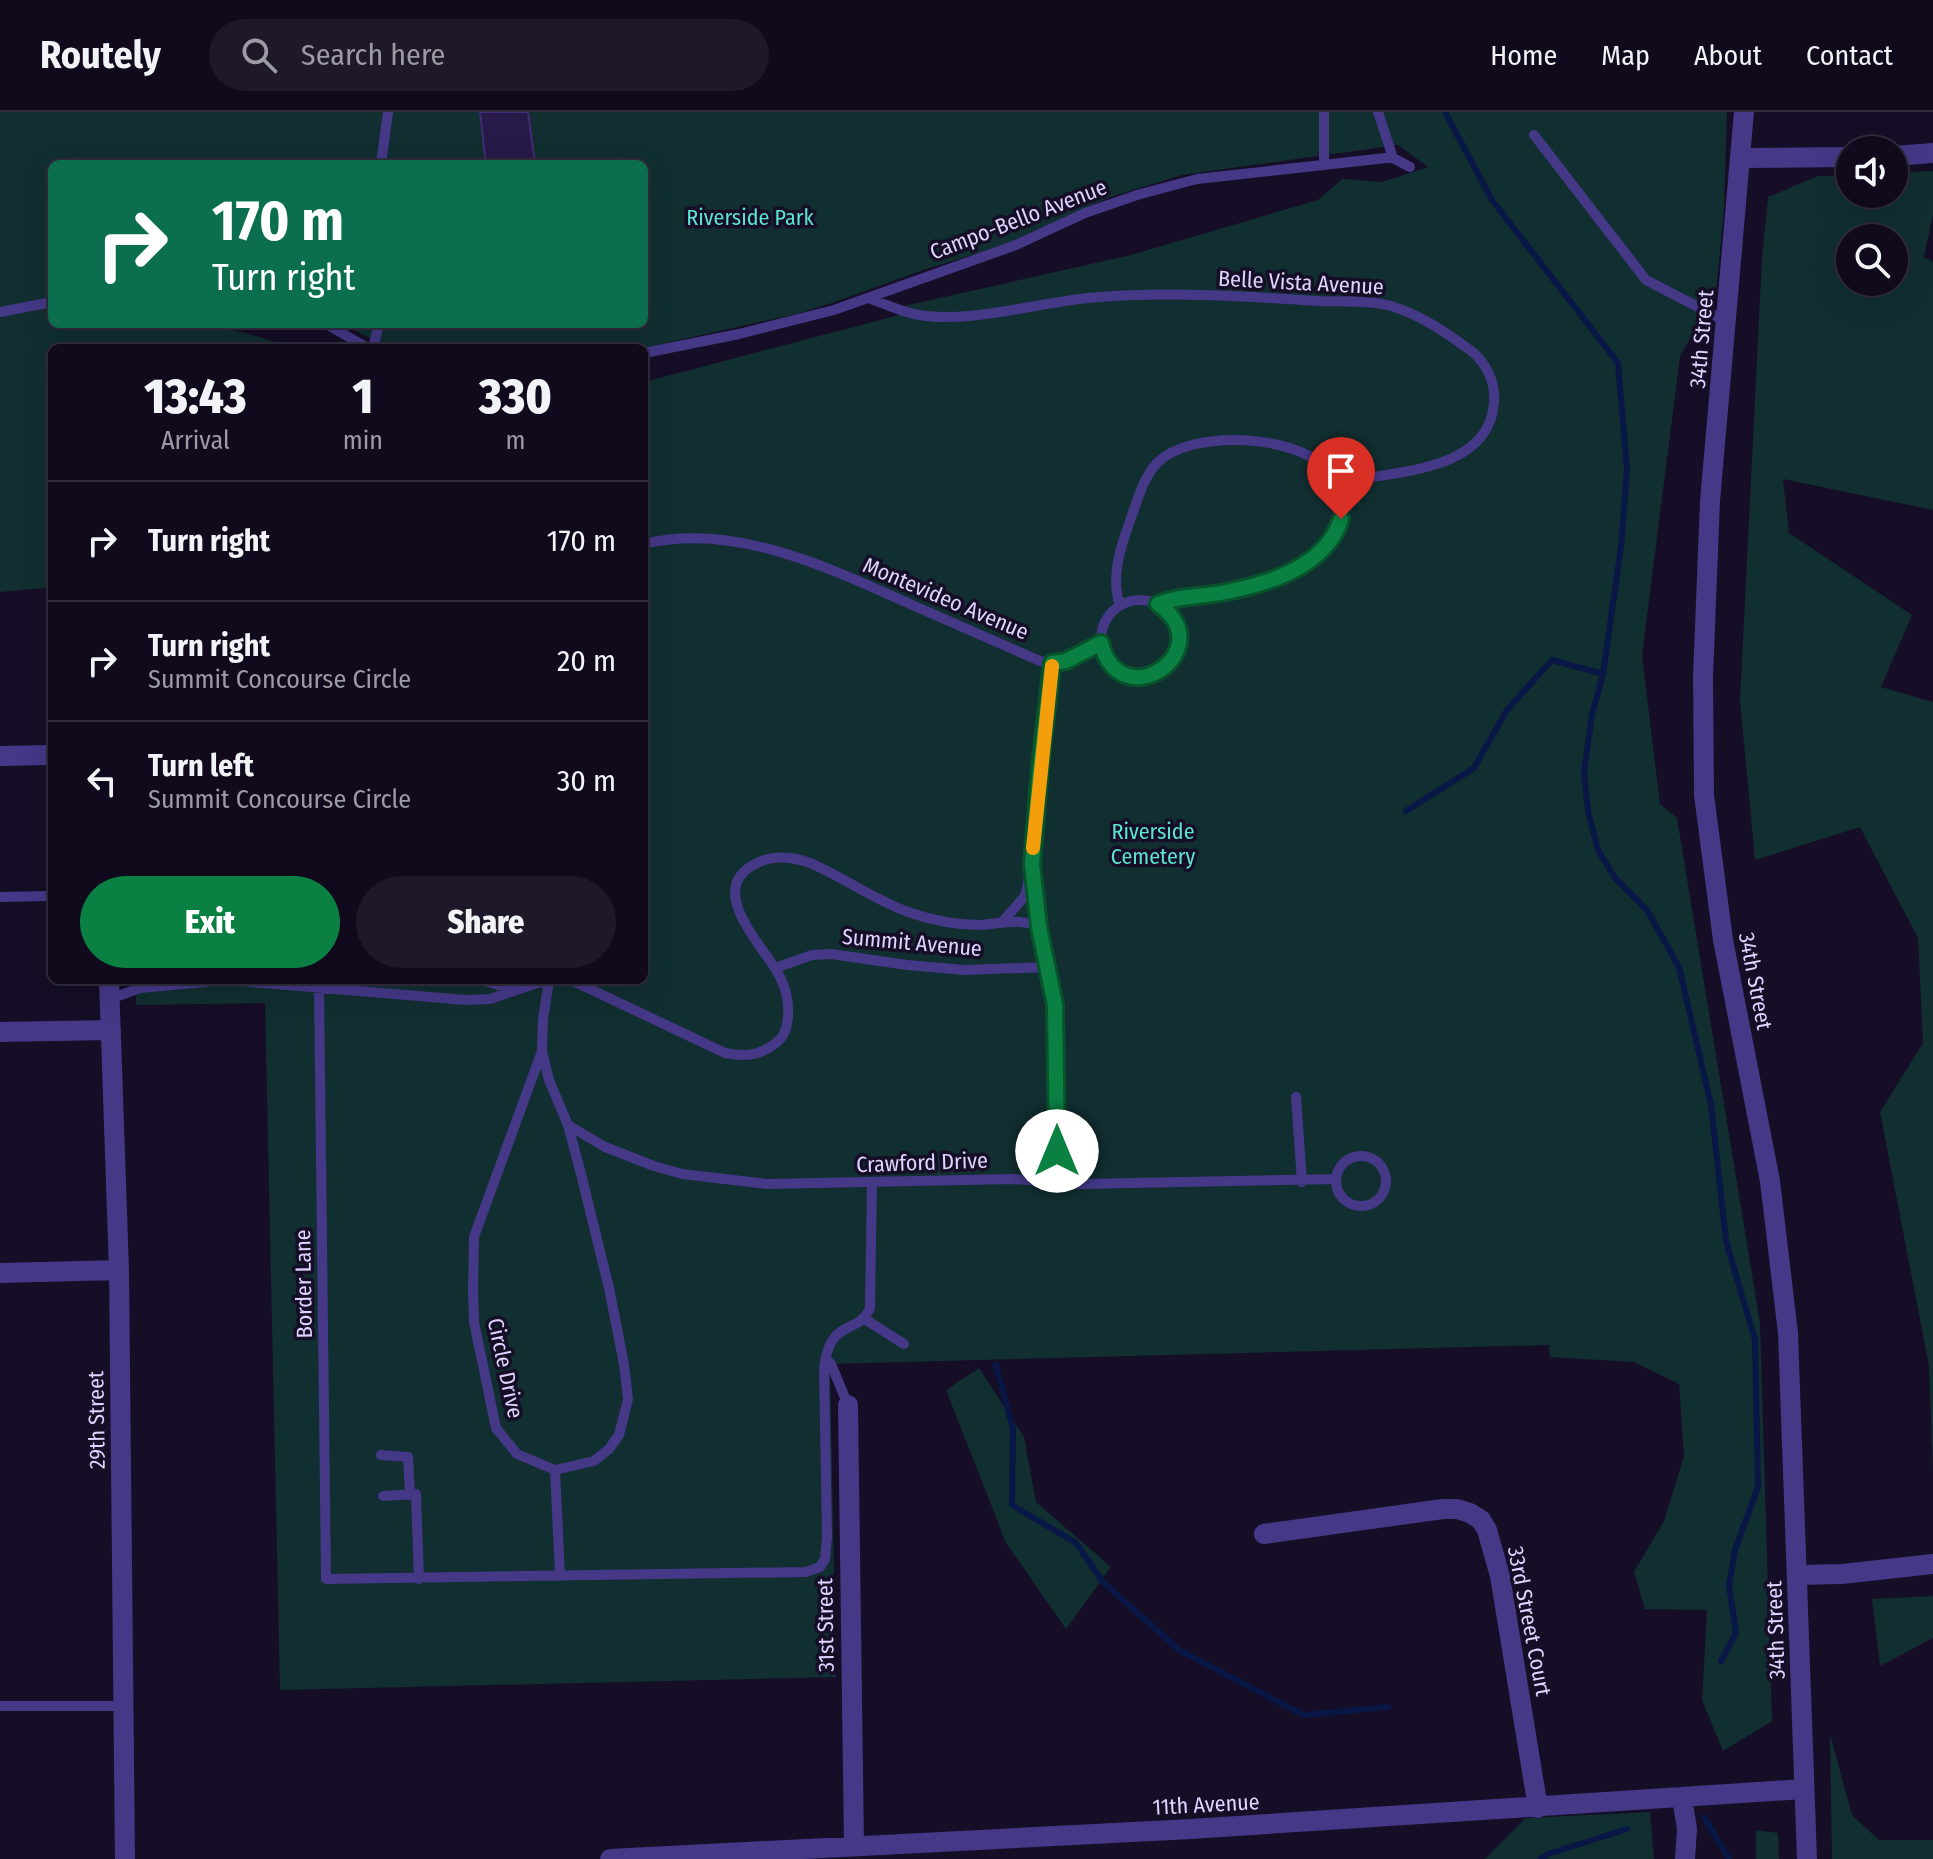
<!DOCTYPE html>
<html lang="en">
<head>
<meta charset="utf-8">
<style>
	:root { --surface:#100a1c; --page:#1e1829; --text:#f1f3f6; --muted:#9c9aa3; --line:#302b3b; --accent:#0b8043 }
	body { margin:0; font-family:"Fira Sans Condensed",sans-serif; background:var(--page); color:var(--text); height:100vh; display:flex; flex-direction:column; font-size:30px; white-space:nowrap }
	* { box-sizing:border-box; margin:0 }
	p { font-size:26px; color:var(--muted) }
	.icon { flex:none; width:44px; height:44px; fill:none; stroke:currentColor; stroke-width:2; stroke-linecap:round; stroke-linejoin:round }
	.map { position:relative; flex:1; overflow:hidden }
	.drawer { position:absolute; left:48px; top:232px; width:600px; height:640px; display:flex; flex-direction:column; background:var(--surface); border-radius:12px; box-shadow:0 8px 32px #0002,0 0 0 2px var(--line) }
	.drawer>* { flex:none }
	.guide { position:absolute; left:48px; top:48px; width:600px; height:168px; border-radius:12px; box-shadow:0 8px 32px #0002,0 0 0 2px var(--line); background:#0b6e4f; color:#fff; overflow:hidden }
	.fabs { position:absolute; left:1836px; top:24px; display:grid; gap:16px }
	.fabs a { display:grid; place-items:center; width:72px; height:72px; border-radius:50%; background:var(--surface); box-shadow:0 8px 32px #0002,0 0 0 2px var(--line); font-size:40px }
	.pin { position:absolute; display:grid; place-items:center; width:68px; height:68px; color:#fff; margin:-82px -34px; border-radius:50% 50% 50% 0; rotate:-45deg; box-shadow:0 0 8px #0007 }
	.pin .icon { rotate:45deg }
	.me { position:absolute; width:88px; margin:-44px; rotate:0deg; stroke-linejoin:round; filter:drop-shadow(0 0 6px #0008) }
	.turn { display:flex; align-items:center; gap:28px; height:168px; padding:0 32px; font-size:36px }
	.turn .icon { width:104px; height:104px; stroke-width:2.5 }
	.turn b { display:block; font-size:56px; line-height:68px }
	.eta { display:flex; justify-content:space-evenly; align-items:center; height:136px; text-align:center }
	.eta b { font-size:48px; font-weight:800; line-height:56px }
	.action { display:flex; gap:16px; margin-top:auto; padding:16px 32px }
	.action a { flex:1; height:92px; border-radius:48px; background:var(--accent); color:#fff; font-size:32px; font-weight:800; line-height:92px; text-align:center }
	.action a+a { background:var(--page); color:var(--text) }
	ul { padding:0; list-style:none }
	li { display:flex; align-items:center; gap:24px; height:120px; padding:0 32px; border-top:2px solid var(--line) }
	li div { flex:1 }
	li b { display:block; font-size:30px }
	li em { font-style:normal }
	header { display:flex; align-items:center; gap:48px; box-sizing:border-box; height:112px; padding:0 40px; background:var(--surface); border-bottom:2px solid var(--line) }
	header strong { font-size:38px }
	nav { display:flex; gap:44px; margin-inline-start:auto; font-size:28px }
	.search { width:560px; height:72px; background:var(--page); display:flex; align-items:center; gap:20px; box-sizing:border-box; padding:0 28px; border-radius:44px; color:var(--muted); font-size:30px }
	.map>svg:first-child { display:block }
</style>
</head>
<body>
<header>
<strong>Routely</strong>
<div class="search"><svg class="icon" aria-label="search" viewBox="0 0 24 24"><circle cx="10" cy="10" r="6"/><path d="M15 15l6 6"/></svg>Search here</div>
<nav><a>Home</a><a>Map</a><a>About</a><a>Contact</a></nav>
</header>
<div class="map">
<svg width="1933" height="1747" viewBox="0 0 1933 1747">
	<rect width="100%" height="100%" fill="#150e26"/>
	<path fill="#112e31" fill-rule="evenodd" d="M0,0H1727L1724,96L1716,182L1680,244L1642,544L1660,692L1677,706L1760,1211L1772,1609L1723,1639L1702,1588L1707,1498L1645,1497L1634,1460L1664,1409L1684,1344L1679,1272L1634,1250L1550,1245L1549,1233L830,1252L836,1565L280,1578L265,891L136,893V868H644V270L899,203L904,194L1131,143L1318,88L1342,67L1382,70L1428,55L1398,33L1182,63L1110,85L1002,134L923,158L835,190L800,201L644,236H388L343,212H644V52H52V212H125L126,215C168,205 249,216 288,236H52V475L0,480Z
		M1933,59V102L1924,145L1933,150V398L1783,367L1789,421L1912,503L1881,575L1933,590V1358L1929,1254L1880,1000L1923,931L1918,826L1860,715L1755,748L1740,589L1762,146L1768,85L1818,64L1850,63V82H1894V61ZM1850,126H1894V170H1850Z
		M979,1256L1024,1325L1036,1390L1111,1455L1066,1517L1006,1431L946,1278Z
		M1933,1484V1526L1880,1554L1872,1487Z
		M1830,1622L1852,1703L1879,1728H1933V1747H1832Z
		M1650,1700L1654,1747H1485L1526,1706Z
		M1756,1718L1778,1721L1779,1747H1756Z"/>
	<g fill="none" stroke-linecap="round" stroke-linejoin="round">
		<path stroke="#081745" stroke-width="6" d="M1445,0L1492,88L1618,251L1627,358L1621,435L1603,562L1592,603L1584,660L1588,699L1598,738L1615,766L1647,798L1679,855L1711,993L1726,1129L1755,1228L1758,1375L1735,1438L1729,1473L1736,1521L1721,1549
			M1406,699L1474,656L1507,598L1552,548L1603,562
			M996,1253L1013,1317L1012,1393L1076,1431L1103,1470L1179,1538L1304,1603L1388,1595
			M1704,1705L1729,1747
			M1541,1747L1548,1742L1627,1717"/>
	</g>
	<path fill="#281a48" stroke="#422b75" stroke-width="2" d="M480,0H528L535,52H486Z"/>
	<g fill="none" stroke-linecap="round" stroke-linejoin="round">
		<path stroke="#443887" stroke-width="10" d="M1378,0L1393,46
			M1534,23L1646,168L1725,209
			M381,52L388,0
			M1324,52V0
			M868,186C883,191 899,199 914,202C965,213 1036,191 1088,186C1164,179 1243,184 1318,189C1341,190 1369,188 1391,194C1421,203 1445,220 1470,238C1485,249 1496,270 1494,290C1490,362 1389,359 1337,371
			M0,200L52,190
			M326,212L368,236
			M373,236L379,212
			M644,241L739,222L834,198L1016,133L1085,101L1137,83L1197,67L1386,46H1393L1410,55
			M644,432C734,410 830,456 910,492C953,511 997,530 1040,549L1052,551L1040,655L1033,769L1055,893L1057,1069
			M1101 527a39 39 0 1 1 78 0a39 39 0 1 1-78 0Z
			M1120,494C1110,464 1121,434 1131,406C1138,387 1143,366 1157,351C1191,317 1294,322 1327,357C1337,368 1340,382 1341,396C1341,413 1333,433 1319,443C1294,462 1254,475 1223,481C1201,484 1179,483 1158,492
			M1052,551L1066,549L1101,531
			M0,785L52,784
			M1003,809L1025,784L1029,766
			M775,856L812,843L831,842L907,853L965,858L1048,855
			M228,868L466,888L490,887L546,868
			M481,868L498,873H519
			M571,868L725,941C745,945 759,944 776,931C785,924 787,915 788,904C789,890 786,876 779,863C764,834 703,777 757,751C777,741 802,746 821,756C850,770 878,789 908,800C931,808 955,813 980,813C1001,812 1019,805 1039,815
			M319,876L326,1467L806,1460L820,1455L825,1447L827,1425L824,1256C830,1204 859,1224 870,1196L872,1070
			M110,887L140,876L225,868
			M542,939L474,1125L473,1178L474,1210L496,1316L517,1342L555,1358L594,1349L609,1337L619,1323L628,1287L624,1252L609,1176L581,1062L568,1013L549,968L542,939L543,907L549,868
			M1296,985L1302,1070
			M568,1013L605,1035L654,1054L682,1062L767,1072L1014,1067L1080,1072L1336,1067
			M1336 1069a25 25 0 1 1 50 0a25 25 0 1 1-50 0Z
			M863,1206L904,1232
			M826,1247L831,1252L848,1293
			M381,1343L408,1345L410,1382
			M555,1358L560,1464
			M383,1384L416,1382L419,1467
			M0,1594H124"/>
		<path stroke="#443887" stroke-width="20" d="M1894,44L1933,41
			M1742,46L1850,45
			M0,644L52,643
			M109,868L119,1158L125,1747
			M0,920L111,918
			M0,1161L119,1158
			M848,1293L854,1734
			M1264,1422L1443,1397H1457L1470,1401L1481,1408L1487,1418L1500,1464L1538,1696
			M1797,1463L1842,1462L1933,1452
			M1682,1685L1687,1717L1685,1747
			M610,1747L1191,1717L1804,1677"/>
		<path stroke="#443887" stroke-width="20" d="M1744,0L1710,389L1703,565L1704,683L1723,828L1770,1069L1788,1221L1807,1747"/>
	</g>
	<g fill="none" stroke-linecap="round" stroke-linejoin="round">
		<g stroke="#07532c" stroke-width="20">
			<path id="route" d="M1057,1039L1055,893L1039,815L1032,752L1040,655L1052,551L1066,549L1101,531C1121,608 1223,537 1158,492C1180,483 1203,485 1226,480C1271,471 1326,454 1341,407"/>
		</g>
		<use href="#route" stroke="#0b8043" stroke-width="14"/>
		<path stroke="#f59e0b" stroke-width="14" d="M1033,736L1052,554"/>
	</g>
	<g text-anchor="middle" stroke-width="7" stroke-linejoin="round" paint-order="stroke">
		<g font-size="22" fill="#5be4d2" stroke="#150e26">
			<text x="750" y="113">Riverside Park</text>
			<text x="1153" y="727">Riverside<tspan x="1153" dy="25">Cemetery</tspan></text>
		</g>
		<g font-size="22" fill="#ded4ff" stroke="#150e26">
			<text transform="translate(1018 107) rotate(-21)" y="8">Campo-Bello Avenue</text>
			<text transform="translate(1301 170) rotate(3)" y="8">Belle Vista Avenue</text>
			<text transform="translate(1701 227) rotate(-85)" y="8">34th Street</text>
			<text transform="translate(946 486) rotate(23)" y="8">Montevideo Avenue</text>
			<text transform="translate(912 830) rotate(5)" y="8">Summit Avenue</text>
			<text transform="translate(1756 869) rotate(79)" y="8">34th Street</text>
			<text transform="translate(922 1050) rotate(-2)" y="8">Crawford Drive</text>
			<text transform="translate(303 1172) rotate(-91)" y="8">Border Lane</text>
			<text transform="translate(506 1256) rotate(78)" y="8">Circle Drive</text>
			<text transform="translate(96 1308) rotate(-91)" y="8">29th Street</text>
			<text transform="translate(1530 1509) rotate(79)" y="8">33rd Street Court</text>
			<text transform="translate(825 1513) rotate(-91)" y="8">31st Street</text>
			<text transform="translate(1775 1518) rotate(-92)" y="8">34th Street</text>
			<text transform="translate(1206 1692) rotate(-3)" y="8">11th Avenue</text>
		</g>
	</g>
</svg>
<div class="fabs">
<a><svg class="icon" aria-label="sound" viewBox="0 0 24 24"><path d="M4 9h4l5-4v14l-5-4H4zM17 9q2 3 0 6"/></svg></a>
<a><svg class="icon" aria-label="search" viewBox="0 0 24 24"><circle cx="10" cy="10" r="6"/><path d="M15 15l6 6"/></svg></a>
</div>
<div class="pin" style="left:1341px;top:407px;background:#d93025"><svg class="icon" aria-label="arrive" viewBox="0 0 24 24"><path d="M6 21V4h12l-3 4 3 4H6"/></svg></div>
<svg class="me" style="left:1057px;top:1039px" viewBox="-20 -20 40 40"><circle r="19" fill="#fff"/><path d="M0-13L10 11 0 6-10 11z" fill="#0b8043"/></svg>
<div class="guide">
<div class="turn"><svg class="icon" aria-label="right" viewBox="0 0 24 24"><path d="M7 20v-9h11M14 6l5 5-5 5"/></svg><div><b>170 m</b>Turn right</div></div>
</div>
<section class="drawer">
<div class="eta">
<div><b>13:43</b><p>Arrival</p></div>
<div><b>1</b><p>min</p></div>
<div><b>330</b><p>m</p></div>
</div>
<ul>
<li><svg class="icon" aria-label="right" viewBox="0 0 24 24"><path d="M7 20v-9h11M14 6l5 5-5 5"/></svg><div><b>Turn right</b></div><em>170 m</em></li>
<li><svg class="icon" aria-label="right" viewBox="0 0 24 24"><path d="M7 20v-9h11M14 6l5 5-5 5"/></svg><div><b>Turn right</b><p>Summit Concourse Circle</p></div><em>20 m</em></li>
<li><svg class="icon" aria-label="left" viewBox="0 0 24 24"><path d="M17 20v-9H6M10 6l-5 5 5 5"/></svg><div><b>Turn left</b><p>Summit Concourse Circle</p></div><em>30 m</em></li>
</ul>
<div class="action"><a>Exit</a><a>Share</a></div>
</section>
</div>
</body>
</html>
